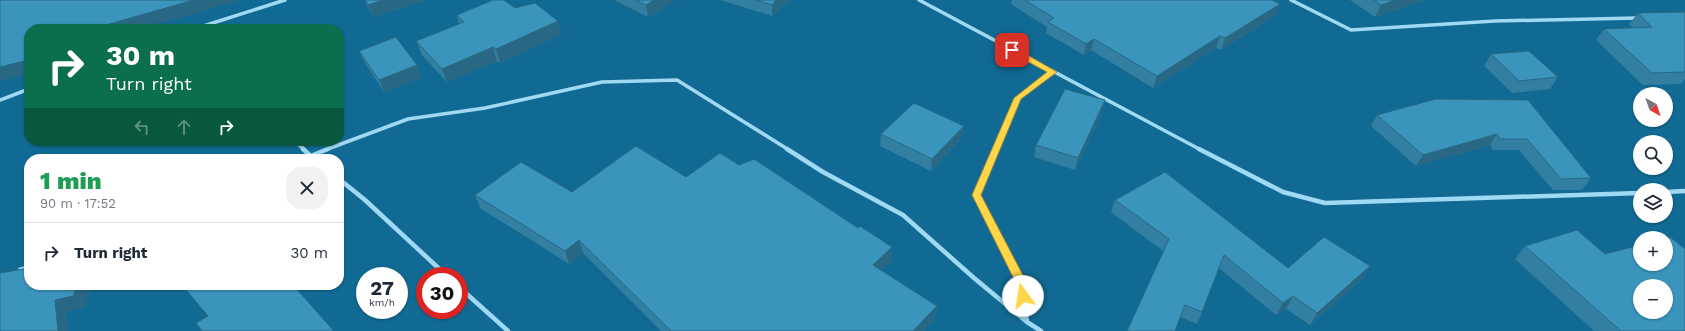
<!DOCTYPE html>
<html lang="en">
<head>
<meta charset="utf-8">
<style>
	:root { --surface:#fff; --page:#f2f2f3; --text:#1f2937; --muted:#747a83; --line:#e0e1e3 }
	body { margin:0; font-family:"Work Sans",sans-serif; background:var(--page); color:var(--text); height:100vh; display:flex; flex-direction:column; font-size:15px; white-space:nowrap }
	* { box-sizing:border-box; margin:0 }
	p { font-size:13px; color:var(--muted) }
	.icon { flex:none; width:22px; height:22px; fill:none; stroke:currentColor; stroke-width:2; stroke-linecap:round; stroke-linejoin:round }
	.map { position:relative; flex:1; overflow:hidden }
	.side { position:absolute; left:24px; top:154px; width:320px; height:136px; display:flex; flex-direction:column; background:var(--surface); border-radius:16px; box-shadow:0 1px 3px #0004 }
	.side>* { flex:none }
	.hud { position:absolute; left:24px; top:24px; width:320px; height:122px; border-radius:16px; box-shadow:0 1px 3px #0004; background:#0b6e4f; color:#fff; overflow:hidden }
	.needle { width:26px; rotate:140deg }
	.fabs { position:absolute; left:1633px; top:87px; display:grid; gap:8px }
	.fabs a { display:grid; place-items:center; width:40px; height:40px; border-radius:50%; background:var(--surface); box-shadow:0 1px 3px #0004; font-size:20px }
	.speed { position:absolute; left:356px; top:267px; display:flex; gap:8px; font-size:20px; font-weight:700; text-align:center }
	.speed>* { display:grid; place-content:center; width:52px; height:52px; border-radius:50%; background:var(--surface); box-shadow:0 1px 3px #0004; line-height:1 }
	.speed small { font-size:10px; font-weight:400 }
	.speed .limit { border:6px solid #d22; background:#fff; color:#111 }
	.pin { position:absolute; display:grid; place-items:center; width:34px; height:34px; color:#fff; margin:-17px; border-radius:8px; box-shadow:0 2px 6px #0006 }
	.me { position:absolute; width:44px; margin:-22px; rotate:346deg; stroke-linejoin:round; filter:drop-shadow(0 0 3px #0008) }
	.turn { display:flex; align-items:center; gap:14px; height:84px; padding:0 16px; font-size:18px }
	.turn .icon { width:52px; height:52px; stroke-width:2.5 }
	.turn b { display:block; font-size:28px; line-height:34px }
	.lanes { display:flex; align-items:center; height:38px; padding:0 16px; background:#0003; justify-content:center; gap:20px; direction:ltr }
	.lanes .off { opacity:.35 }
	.round { display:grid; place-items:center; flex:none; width:42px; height:42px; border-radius:16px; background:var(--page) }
	.summary { display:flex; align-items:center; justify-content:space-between; height:68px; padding:0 16px }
	h1 { font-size:24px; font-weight:800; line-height:30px; color:#1e9e55 }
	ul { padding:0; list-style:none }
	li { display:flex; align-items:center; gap:12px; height:60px; padding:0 16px; border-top:1px solid var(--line) }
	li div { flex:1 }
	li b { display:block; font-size:15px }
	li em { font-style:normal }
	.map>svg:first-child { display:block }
</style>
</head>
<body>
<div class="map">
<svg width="1685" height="331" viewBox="0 0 1685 331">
	<rect width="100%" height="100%" fill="#116a93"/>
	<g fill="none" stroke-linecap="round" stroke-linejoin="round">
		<path stroke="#9fd9f3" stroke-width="3.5" d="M919,0L1201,150
			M1291,0L1351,30L1495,21L1637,18
			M194,29L285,0
			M0,100L29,89
			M294,141L305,150
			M325,150L408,119L485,108L602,82L677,80L789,150
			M995,150L1018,98L1053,71"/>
		<path stroke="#9fd9f3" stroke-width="4.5" d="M303,149L314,159
			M787,149L823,172L903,215L974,278L1027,322L1041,331
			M996,149L976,195L1022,283L1027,322
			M1199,149L1283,192L1325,203L1640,193
			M303,159L328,149
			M339,179L365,200L447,276
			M1666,192L1685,191
			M20,270L29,267
			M459,287L508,331"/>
	</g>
	<path fill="#327fa2" d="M364,0H425L373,17Z
		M614,0H675L648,17Z
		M720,0H789L772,16Z
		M1012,0H1272L1276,15L1221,50L1216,48L1153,88L1091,50L1084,55L1046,33L1047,27L1011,4Z
		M1350,0H1424L1375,17Z
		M515,8L562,34L500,63L497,61L447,82L422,55L416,41L459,24L457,15Z
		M1685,12V79L1681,84L1643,85L1596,40L1604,29L1633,28L1629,24L1638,13Z
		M359,51L417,65L422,77L384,92L365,63Z
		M1491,54L1558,77L1550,89L1512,93L1484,66Z
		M1105,100L1102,112L1075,170L1034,157L1036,145Z
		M1528,100L1591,178L1582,190H1553L1519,150H1493L1490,145L1416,166L1371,126L1377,115Z
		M881,134L962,138L931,171L880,146Z
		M739,165L858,228L892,247V260L881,270L937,306L935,319L924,331H661L583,253L569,264L480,208L475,195L572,192L686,177Z
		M1115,200L1288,268L1370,266L1362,279L1310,325L1286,309L1276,315L1219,268L1202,312L1197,324L1180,317L1163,251L1111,212Z
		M1525,246L1605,254L1685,331H1594L1515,259Z
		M181,285H293L208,316Z"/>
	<path fill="#296884" d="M194,0H241L140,29H107L106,25Z
		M383,0H425L373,17L368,5Z
		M654,0H675L648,17L646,5Z
		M776,0H789L772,16V5Z
		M1396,0H1424L1375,17L1381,5Z
		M1280,4L1276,15L1221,50L1225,38Z
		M558,21L562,34L500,63L496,49Z
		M1220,36L1216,48L1153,88L1157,76Z
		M1094,39L1091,50L1084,55L1086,44Z
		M493,47L497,61L447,82L442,69Z
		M29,60V74L0,82V67Z
		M417,65L422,77L384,92L379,80Z
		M1105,100L1102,112L1075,170L1078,158Z
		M964,126L962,138L931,171L932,159Z
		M1497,134L1490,145L1416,166L1423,155Z
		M579,240L583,253L569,264L565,251Z
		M892,247V260L872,278L873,265Z
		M1370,266L1362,279L1310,325L1317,313Z
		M77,285H93L84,308L66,312L68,331H58L55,300Z
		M1293,296L1286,309L1276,315L1283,303Z
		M937,306L935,319L924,331H913Z"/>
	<path fill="#3a94bc" stroke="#296884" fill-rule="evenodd" d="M0,0H194L106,25L107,29H29V60L0,67Z
		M365,0H383L368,5Z
		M493,0H504L515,8L535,3L558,21L496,49L493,47L442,69L416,41L464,22L457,15Z
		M636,0H654L646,5Z
		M756,0H776L772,5Z
		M1025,0H1272L1280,4L1225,38L1220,36L1157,76L1094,39L1086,44L1048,22L1054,18Z
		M1373,0H1396L1381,5Z
		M1685,12V72L1652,73L1604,29L1652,27L1638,13Z
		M396,37L417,65L379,80L359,51Z
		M1529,51L1558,77L1519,81L1491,54Z
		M1065,89L1105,100L1078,158L1036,145Z
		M1436,99L1528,100L1591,178L1561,179L1527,139H1500L1497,134L1423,155L1377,115Z
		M914,103L964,126L932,159L881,134Z
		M636,146L686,177L720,153L739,165L754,159L858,228L860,226L892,247L873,265L937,306L913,331H671L579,240L565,251L475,195L521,162L572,192Z
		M1165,172L1288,268L1324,237L1370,266L1317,313L1293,296L1283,303L1224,255L1202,312L1185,305L1175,331H1127L1169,239L1115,200Z
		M1577,230L1605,254L1640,245V264H1666V238H1665L1670,237L1685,249V331H1621L1525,246ZM1640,286H1666V312H1640Z
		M29,268V285H77L73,296L55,300L58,331H0V273Z
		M182,285H293L334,331H202L196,323L208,316Z"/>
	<path fill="#ffd54a" stroke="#a68a30" d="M1010,48H1015L1057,72L1021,99L981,195L1027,283L1029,296L1023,301L1018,296L1016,283L972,195L1014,98L1047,72L1010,52Z"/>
</svg>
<div class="fabs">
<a><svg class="needle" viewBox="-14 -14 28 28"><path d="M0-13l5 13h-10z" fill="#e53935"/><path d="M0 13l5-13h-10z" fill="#747a83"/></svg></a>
<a><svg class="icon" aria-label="search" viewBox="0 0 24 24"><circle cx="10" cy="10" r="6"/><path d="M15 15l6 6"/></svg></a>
<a><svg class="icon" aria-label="layers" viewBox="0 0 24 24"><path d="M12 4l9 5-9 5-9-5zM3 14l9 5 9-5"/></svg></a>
<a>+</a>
<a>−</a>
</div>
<div class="speed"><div>27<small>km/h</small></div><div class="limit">30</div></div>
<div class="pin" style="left:1012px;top:50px;background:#d93025"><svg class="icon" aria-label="arrive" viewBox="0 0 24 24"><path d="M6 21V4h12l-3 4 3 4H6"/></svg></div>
<svg class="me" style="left:1023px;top:296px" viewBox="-20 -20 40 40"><circle r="19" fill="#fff"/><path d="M0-13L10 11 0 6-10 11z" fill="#ffd54a"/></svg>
<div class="hud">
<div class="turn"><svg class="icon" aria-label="right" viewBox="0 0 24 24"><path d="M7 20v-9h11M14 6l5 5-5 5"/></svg><div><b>30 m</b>Turn right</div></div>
<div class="lanes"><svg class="icon off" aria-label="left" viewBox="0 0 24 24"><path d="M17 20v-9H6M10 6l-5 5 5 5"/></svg><svg class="icon off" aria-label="ahead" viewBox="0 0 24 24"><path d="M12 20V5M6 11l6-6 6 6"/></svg><svg class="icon" aria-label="right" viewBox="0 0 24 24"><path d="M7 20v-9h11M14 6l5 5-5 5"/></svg></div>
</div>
<section class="side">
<div class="summary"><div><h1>1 min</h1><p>90 m · 17:52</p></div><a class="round"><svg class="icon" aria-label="close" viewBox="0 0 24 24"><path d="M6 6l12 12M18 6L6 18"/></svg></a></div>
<ul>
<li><svg class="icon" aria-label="right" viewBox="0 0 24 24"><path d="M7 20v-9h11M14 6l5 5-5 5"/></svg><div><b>Turn right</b></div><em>30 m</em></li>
</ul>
</section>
</div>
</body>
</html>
